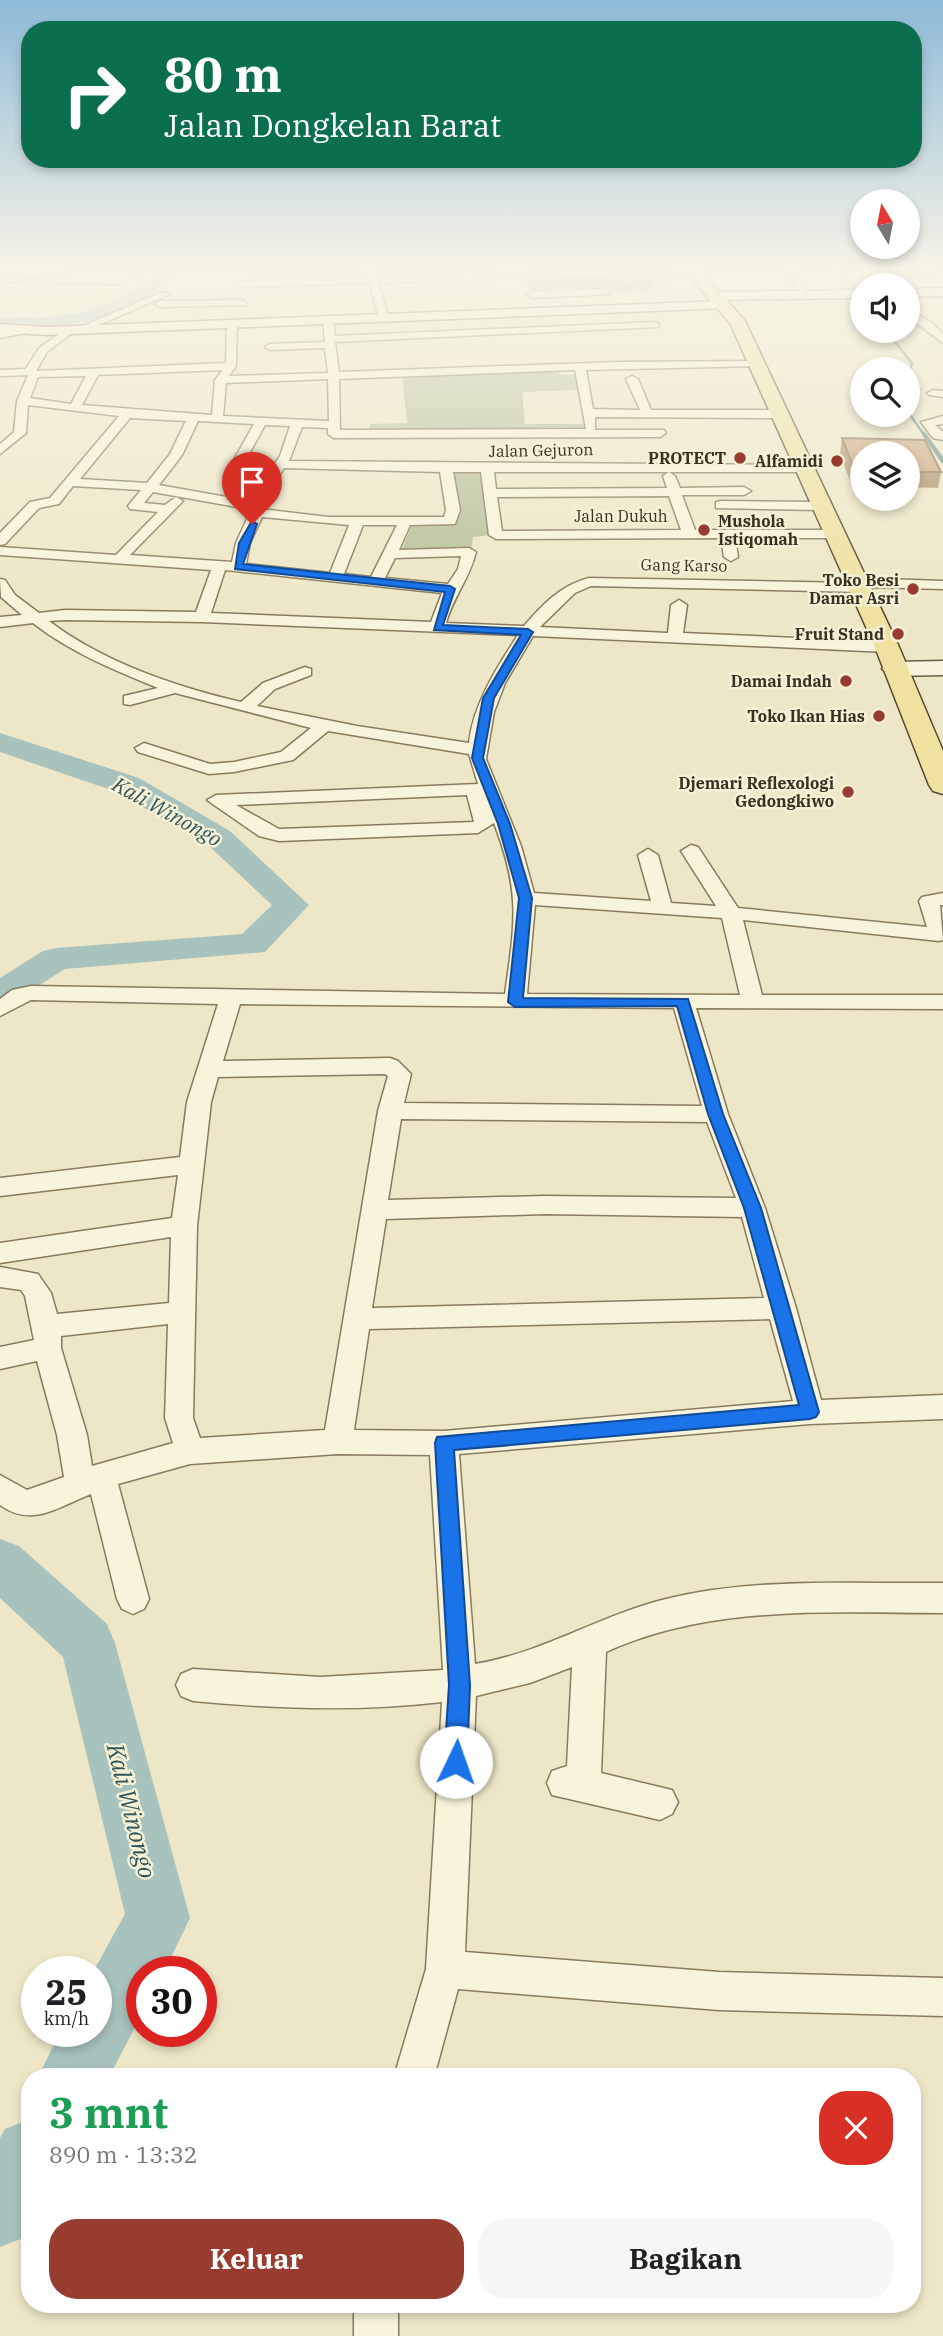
<!DOCTYPE html>
<html lang="id">
<head>
<meta charset="utf-8">
<style>
	:root { --surface:#fff; --page:#f6f6f6; --text:#202124; --muted:#757577; --accent:#973c2e }
	body { margin:0; font-family:"IBM Plex Serif",serif; background:var(--page); color:var(--text); height:100vh; display:flex; flex-direction:column; font-size:26px; white-space:nowrap }
	* { box-sizing:border-box; margin:0 }
	p { font-size:23px; color:var(--muted) }
	.icon { flex:none; width:38px; height:38px; fill:none; stroke:currentColor; stroke-width:2; stroke-linecap:round; stroke-linejoin:round }
	.map { position:relative; flex:1; overflow:hidden }
	.sheet { position:absolute; left:21px; top:2068px; width:900px; height:245px; display:flex; flex-direction:column; background:var(--surface); border-radius:28px; box-shadow:0 4px 10px #0003 }
	.sheet>* { flex:none }
	.top-card { position:absolute; left:21px; top:21px; width:901px; height:147px; border-radius:28px; box-shadow:0 4px 10px #0003; background:#0b6e4f; color:#fff; overflow:hidden }
	.needle { width:46px; rotate:350deg }
	.fabs { position:absolute; left:850px; top:189px; display:grid; gap:14px }
	.fabs a { display:grid; place-items:center; width:70px; height:70px; border-radius:50%; background:var(--surface); box-shadow:0 4px 10px #0003; font-size:35px }
	.speed { position:absolute; left:21px; top:1956px; display:flex; gap:14px; font-size:35px; font-weight:700; text-align:center }
	.speed>* { display:grid; place-content:center; width:91px; height:91px; border-radius:50%; background:var(--surface); box-shadow:0 4px 10px #0003; line-height:1 }
	.speed small { font-size:18px; font-weight:400 }
	.speed .limit { border:10px solid #d22; background:#fff; color:#111 }
	.pin { position:absolute; display:grid; place-items:center; width:60px; height:60px; color:#fff; margin:-72px -30px; border-radius:50% 50% 50% 0; rotate:-45deg; box-shadow:0 0 7px #0007 }
	.pin .icon { rotate:45deg }
	.me { position:absolute; width:77px; margin:-38px; rotate:3deg; stroke-linejoin:round; filter:drop-shadow(0 0 5px #0008) }
	.turn { display:flex; align-items:center; gap:24px; height:147px; padding:0 28px; font-size:32px }
	.turn .icon { width:91px; height:91px; stroke-width:2.5 }
	.turn b { display:block; font-size:49px; line-height:60px }
	.round { display:grid; place-items:center; flex:none; width:74px; height:74px; border-radius:28px; background:var(--page) }
	.summary { display:flex; align-items:center; justify-content:space-between; height:119px; padding:0 28px }
	h1 { font-size:42px; font-weight:700; line-height:52px; color:#1e9e55 }
	.button { display:flex; gap:14px; margin-top:auto; padding:14px 28px }
	.button a { flex:1; height:80px; border-radius:28px; background:var(--accent); color:#fff; font-size:28px; font-weight:700; line-height:80px; text-align:center }
	.button a+a { background:var(--page); color:var(--text) }
	.map>svg:first-child { display:block }
</style>
</head>
<body>
<div class="map">
<svg width="943" height="2336" viewBox="0 0 943 2336">
	<rect width="100%" height="100%" fill="#eee7c7"/>
	<path fill="#e3e2b5" d="M32,281L57,285H109L138,288L95,298L98,291L0,292V287L6,283Z"/>
	<path fill="#b7c19a" d="M558,371L560,375H574L579,390L522,392L525,424H588L590,432L370,435V424L407,423L402,376Z
		M487,471L491,535L473,537L471,552H401L413,522L450,521L453,472Z"/>
	<g fill="none" stroke-linecap="round" stroke-linejoin="round">
		<path stroke="#6f908c" stroke-width="2.5" d="M836,271L862,293
			M7,283L33,280L59,284
			M62,284L121,285L137,274
			M886,331L912,363L908,376
			M908,412L925,436"/>
		<path stroke="#6f908c" stroke-width="4.5" d="M924,434L943,461"/>
		<path fill="#a8c2be" fill-rule="evenodd" d="M158,271H175C147,309 94,323 49,327C32,329 16,326 0,330V319L6,318C18,316 31,318 44,317C84,315 131,302 158,271Z
			M0,733L139,778L230,831L309,905L265,952L65,969L13,1002L0,1006V978L43,951L56,948L242,934L272,905L208,845L117,792L0,752Z
			M0,1539L19,1546L107,1624L115,1643L190,1918L164,1972H142V2014L109,2077H38L60,2032H96V1972H93L125,1914L63,1657L0,1598Z
			M30,2119V2228L26,2237L0,2247V2138L5,2129Z"/>
		<g stroke="#897a5d" stroke-width="3">
			<path id="street" d="M66,271L63,276L0,278V272Z
				M365,271H375L376,277L521,272L526,275L521,278L378,283L389,318L384,321L379,318L369,283L245,287L240,284L245,281L367,277Z
				M784,271H794L811,297H805Z
				M932,272L935,277L872,281L867,278Z
				M607,289L610,294L532,298L527,295L532,292Z
				M162,292L170,294L85,331L76,329Z
				M243,300L247,305L160,307L155,304L160,301Z
				M908,309L932,323L943,334V343L908,317Z
				M328,317L333,320L335,336L654,322L658,323V327L335,342L339,372L618,362L756,361L760,362V366L586,370L593,409L640,410L626,379L632,376L638,379L651,410H779L785,414L779,418L595,417V430H664L666,433L660,437L334,438L328,434V428L302,427L289,461L804,465L808,466V472H494L496,489L667,488L663,476L669,472L675,476L680,488L744,487L751,491L744,495H682L695,530H835L842,534L835,538H735L738,557L731,561L724,557L721,538L496,539L489,535L481,472H453L460,510L455,524L410,525L399,550L469,548L476,552C470,578 453,597 446,623L524,626C542,605 561,585 589,578L851,583L852,579L857,578L943,581V589L866,587L865,591L860,592L591,586L575,593L540,627L668,633L671,605L679,600L687,605L683,633L887,642L895,647L887,652L533,636L505,683L494,712L486,759L521,846L534,893L651,901L638,855L648,849L658,855L671,903L716,906L681,851L691,845L698,847L738,908L927,927L919,901L922,897L943,893V905H940L943,940L939,941L743,920L762,995H943V1009L696,1008L728,1114L765,1208L796,1308L821,1400L943,1395V1419L810,1424L459,1454L475,1664C546,1652 600,1615 666,1599C756,1577 852,1584 943,1583V1613C830,1613 711,1604 606,1652L601,1773L672,1790L678,1802L672,1814L660,1820L552,1795L547,1783L552,1771L567,1766L572,1667L530,1683L476,1696L465,1952L719,1972L943,1978V2016L719,2010L458,1989L434,2077H394L426,1969L442,1702C359,1712 277,1709 193,1701L181,1696L176,1685L181,1674L193,1669L320,1677L443,1670L430,1455L338,1454L190,1464L118,1484L149,1599L144,1609L133,1614L122,1609L117,1599L91,1494C58,1507 32,1528 0,1505V1475L27,1490L64,1477L57,1435L37,1361L0,1369V1347L34,1340L25,1296L21,1290L0,1287V1267L38,1274L51,1293L57,1314L169,1303L171,1237L0,1263V1243L172,1218L178,1175L0,1196V1178L180,1157L187,1102L218,1004L31,1000L0,1016V999L12,990L31,986L505,994C515,922 521,894 494,823L478,833L279,841L259,836L207,800L216,795L478,784L469,754L328,731L293,760L234,772L209,774L138,752L135,748L144,743L210,764L234,762L281,752L311,728L175,693L130,705L124,704V696L158,688C114,670 70,652 33,623L0,627V617L22,615L1,597L0,579L5,580L15,595L39,613L65,610L196,612L211,570L0,555V547L116,555L158,512L130,509L128,506L141,490L73,486L59,504L39,508L5,544L0,545V533L30,502L50,498L119,416L28,405L26,433L0,454V444L14,432L17,401L28,375L0,376V370L26,369L39,348L69,327L74,330L73,332L47,352L36,371L226,363L227,324L232,321L237,324L236,366L229,376L328,373L325,348L270,350L265,347L270,344L325,342L323,320ZM223,370L215,380L212,415L82,405L98,375ZM575,370L586,429L340,430L339,379ZM86,376L71,404L30,398L38,377ZM328,379L329,421L223,416L226,383ZM130,418L186,421L170,454L147,483L80,479ZM198,421L254,424L231,465L237,469L243,465L265,425L290,426L280,456L249,501L159,485L182,455ZM284,468L440,472L446,510L444,517H328L261,509L260,506ZM153,492L248,509L250,512L236,543L232,562L130,555L183,501L176,497L165,505L144,503ZM669,496L681,530L502,531L497,497ZM262,517L349,525L330,573L246,564L250,543ZM363,525H397L371,577L344,574ZM461,556L458,569L448,584L385,578L395,558ZM225,570L442,593L431,622L211,613ZM65,620L202,622L518,635C497,667 473,705 469,743L357,726L257,706L275,689L311,675V669L305,667L263,683L241,702C176,687 103,662 49,621ZM467,795L474,822L279,829L236,805ZM535,905L722,918L740,995L527,994ZM240,1004L674,1008L702,1106L404,1103L411,1074L398,1061L390,1058L223,1061ZM385,1074L388,1076L378,1111L325,1430L200,1438L193,1418L197,1226L211,1102L218,1077ZM401,1119L707,1122L736,1198L544,1196L388,1200ZM544,1214L742,1217L764,1298L372,1308L386,1219ZM770,1319L793,1401L444,1431L354,1430L369,1329ZM168,1324L165,1418L173,1443L92,1466L87,1435L61,1348V1336Z
				M27,327L32,330L31,332L0,338V332Z
				M933,390L943,391V397L929,395L927,393Z
				M943,416V424L935,425L943,432V440L933,438L921,422Z
				M721,501L820,502L827,506L820,510L716,508V502Z
				M354,2305H398V2336H354Z"/>
		</g>
		<g stroke="#6b5b40" stroke-width="3">
			<path id="secondary" d="M943,288V296L908,297V289Z
				M863,290V298L716,300L709,296L716,292Z
				M723,301L730,305L728,308L47,335L0,332V324L47,327Z
				M943,661V675L893,676L882,669L893,662Z"/>
		</g>
		<g stroke="#574831" stroke-width="3">
			<path id="primary" d="M685,271H700L745,321L899,647L943,751V794L933,791L929,785L875,647L730,323Z"/>
		</g>
		<use href="#street" fill="#f8f4db" fill-rule="evenodd"/>
		<use href="#secondary" fill="#f8f4db" fill-rule="evenodd"/>
		<use href="#primary" fill="#efe2a1" fill-rule="evenodd"/>
	</g>
	<path fill="#af916c" d="M523,271H675L676,272L675,281L651,282V290L612,292L607,286L531,290L525,279V272Z
		M842,438L925,440L941,472L938,488L908,487V453H863V487L852,486L840,454Z"/>
	<path fill="#cba97e" stroke="#8e7658" stroke-width="2" d="M526,271H675L676,272L645,273L652,281L612,283L607,277L532,281Z
		M842,438L925,440L941,472H908V453H863V471H855Z"/>
	<linearGradient id="sky" x2="0" y2="1"><stop stop-color="#8ebad7"/><stop offset="0.45" stop-color="#f7f4e6"/><stop offset="1" stop-color="#f7f4e6" stop-opacity="0"/></linearGradient>
	<rect width="943" height="598" fill="url(#sky)"/>
	<path fill="#1a73e8" stroke="#114b97" stroke-width="2" d="M252,521L257,524L243,564L450,586L455,589L443,625L528,629L533,632L494,698L483,758L510,824L532,898L523,998L688,999L723,1114L761,1208L819,1412L816,1417L810,1419L454,1450L470,1685L467,1762L463,1770L456,1774L448,1770L444,1762L449,1685L435,1443L437,1437L799,1405L744,1208L708,1114L677,1006L515,1007L508,1002L519,898L498,824L472,758L483,698L521,635L434,630L445,592L235,569L239,543Z"/>
	<g fill="#973c2e" stroke="#f5f1d7" stroke-width="2.5">
		<circle cx="740" cy="458" r="7"/>
		<circle cx="837" cy="461" r="7"/>
		<circle cx="704" cy="530" r="7"/>
		<circle cx="913" cy="589" r="7"/>
		<circle cx="898" cy="634" r="7"/>
		<circle cx="846" cy="681" r="7"/>
		<circle cx="879" cy="716" r="7"/>
		<circle cx="848" cy="792" r="7"/>
	</g>
	<g text-anchor="middle" stroke-width="5" stroke-linejoin="round" paint-order="stroke">
		<g font-size="16" fill="#3a3020" stroke="#f5f1d7">
			<text transform="translate(541 450) rotate(-1)" y="6">Jalan Gejuron</text>
			<text x="621" y="522">Jalan Dukuh</text>
			<text transform="translate(684 565) rotate(1)" y="6">Gang Karso</text>
		</g>
		<g font-size="16" font-weight="bold" fill="#3a3020" stroke="#f5f1d7" text-anchor="end">
			<text x="726" y="464">PROTECT</text>
			<text x="823" y="467">Alfamidi</text>
			<text x="718" y="527" text-anchor="start">Mushola<tspan x="718" dy="18">Istiqomah</tspan></text>
			<text x="899" y="586">Toko Besi<tspan x="899" dy="18">Damar Asri</tspan></text>
			<text x="884" y="640">Fruit Stand</text>
			<text x="832" y="687">Damai Indah</text>
			<text x="865" y="722">Toko Ikan Hias</text>
			<text x="834" y="789">Djemari Reflexologi<tspan x="834" dy="18">Gedongkiwo</tspan></text>
		</g>
		<g font-size="21" font-style="italic" fill="#305659" stroke="#f5f1d7">
			<text transform="translate(167 812) rotate(29)" y="7">Kali Winongo</text>
		</g>
		<g font-size="24" font-style="italic" fill="#305659" stroke="#f5f1d7">
			<text transform="translate(131 1811) rotate(76)" y="8">Kali Winongo</text>
		</g>
	</g>
</svg>
<div class="fabs">
<a><svg class="needle" viewBox="-14 -14 28 28"><path d="M0-13l5 13h-10z" fill="#e53935"/><path d="M0 13l5-13h-10z" fill="#757577"/></svg></a>
<a><svg class="icon" aria-label="sound" viewBox="0 0 24 24"><path d="M4 9h4l5-4v14l-5-4H4zM17 9q2 3 0 6"/></svg></a>
<a><svg class="icon" aria-label="search" viewBox="0 0 24 24"><circle cx="10" cy="10" r="6"/><path d="M15 15l6 6"/></svg></a>
<a><svg class="icon" aria-label="layers" viewBox="0 0 24 24"><path d="M12 4l9 5-9 5-9-5zM3 14l9 5 9-5"/></svg></a>
</div>
<div class="speed"><div>25<small>km/h</small></div><div class="limit">30</div></div>
<div class="pin" style="left:252px;top:524px;background:#d93025"><svg class="icon" aria-label="arrive" viewBox="0 0 24 24"><path d="M6 21V4h12l-3 4 3 4H6"/></svg></div>
<svg class="me" style="left:456px;top:1762px" viewBox="-20 -20 40 40"><circle r="19" fill="#fff"/><path d="M0-13L10 11 0 6-10 11z" fill="#1a73e8"/></svg>
<div class="top-card">
<div class="turn"><svg class="icon" aria-label="right" viewBox="0 0 24 24"><path d="M7 20v-9h11M14 6l5 5-5 5"/></svg><div><b>80 m</b>Jalan Dongkelan Barat</div></div>
</div>
<section class="sheet">
<div class="summary"><div><h1>3 mnt</h1><p>890 m · 13:32</p></div><a class="round" style="background:#d93025;color:#fff"><svg class="icon" aria-label="close" viewBox="0 0 24 24"><path d="M6 6l12 12M18 6L6 18"/></svg></a></div>
<div class="button"><a>Keluar</a><a>Bagikan</a></div>
</section>
</div>
</body>
</html>
